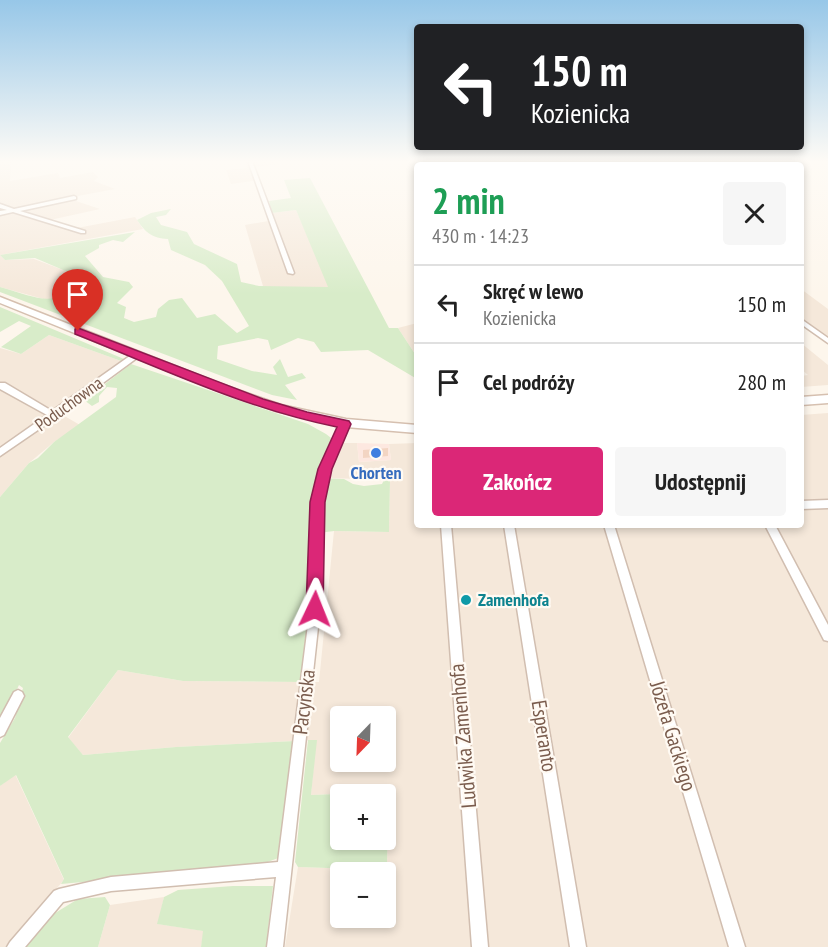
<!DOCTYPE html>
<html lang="pl">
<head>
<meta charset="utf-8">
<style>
	:root { --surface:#fff; --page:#f6f6f6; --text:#222; --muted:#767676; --line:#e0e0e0; --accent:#db2777 }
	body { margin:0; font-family:"PT Sans Narrow",sans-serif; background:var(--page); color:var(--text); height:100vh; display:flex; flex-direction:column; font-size:22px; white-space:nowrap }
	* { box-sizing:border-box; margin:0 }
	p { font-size:20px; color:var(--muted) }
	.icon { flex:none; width:33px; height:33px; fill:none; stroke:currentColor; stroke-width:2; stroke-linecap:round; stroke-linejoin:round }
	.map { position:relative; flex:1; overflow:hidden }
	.details { position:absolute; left:414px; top:162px; width:390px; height:366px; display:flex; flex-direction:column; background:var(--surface); border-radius:6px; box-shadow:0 3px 9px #0003 }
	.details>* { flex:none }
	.guide { position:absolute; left:414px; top:24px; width:390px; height:126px; border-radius:6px; box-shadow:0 3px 9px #0003; background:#202124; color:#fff; overflow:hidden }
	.needle { width:39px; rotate:203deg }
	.buttons { position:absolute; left:330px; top:706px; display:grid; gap:12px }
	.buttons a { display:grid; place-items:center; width:66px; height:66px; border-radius:6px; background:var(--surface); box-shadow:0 3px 9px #0003; font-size:30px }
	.pin { position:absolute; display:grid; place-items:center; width:51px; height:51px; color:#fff; margin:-62px -26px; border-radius:50% 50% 50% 0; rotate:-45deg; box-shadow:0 0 6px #0007 }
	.pin .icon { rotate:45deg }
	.me { position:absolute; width:66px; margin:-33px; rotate:2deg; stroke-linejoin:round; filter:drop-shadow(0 0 4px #0008) }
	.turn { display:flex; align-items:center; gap:21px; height:126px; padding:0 18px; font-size:27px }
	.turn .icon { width:78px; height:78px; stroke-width:2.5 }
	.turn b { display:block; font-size:42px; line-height:51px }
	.round { display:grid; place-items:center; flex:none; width:63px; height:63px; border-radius:6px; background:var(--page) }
	.overview { display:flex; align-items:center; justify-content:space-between; height:102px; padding:0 18px }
	h1 { font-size:36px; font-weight:600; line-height:45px; color:#1e9e55 }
	.action { display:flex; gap:12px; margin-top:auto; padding:12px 18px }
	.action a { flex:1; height:69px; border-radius:6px; background:var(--accent); color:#fff; font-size:24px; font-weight:600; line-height:69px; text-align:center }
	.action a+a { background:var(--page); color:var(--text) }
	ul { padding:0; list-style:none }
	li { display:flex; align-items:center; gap:18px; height:78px; padding:0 18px; border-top:2px solid var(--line) }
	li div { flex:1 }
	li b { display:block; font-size:22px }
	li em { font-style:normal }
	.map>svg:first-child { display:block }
</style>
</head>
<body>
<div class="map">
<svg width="828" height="947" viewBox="0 0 828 947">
	<rect width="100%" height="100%" fill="#fdf6ec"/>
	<path fill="#f5e8da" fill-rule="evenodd" d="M0,161H11L10,181L58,173L60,178L93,172L98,177L94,181L115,189L67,198L100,209L50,220L77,228L135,217L143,229L0,255L5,260L34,259L90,280L63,298L47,300L0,287Z
		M245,161H277L279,164L255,167L259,180L231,184L226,170L247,168Z
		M296,210L332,292L265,293L245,225L274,220L272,213Z
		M801,289L828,309V339L801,318Z
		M417,323V357L398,328Z
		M49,335L121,361L58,406L61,414L80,425L54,442L29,463L0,497V348L21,354Z
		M801,343L828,365V385L801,387V376L808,375L801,369Z
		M828,413V947H285L298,867L387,870L388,792L311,795L316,740L176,747L83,755L68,738L118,670L183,681L319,682L334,531L389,532L390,480L329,478L342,443H357L359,462L391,460L389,444L417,443V525H801V415ZM340,717H386V762H340ZM340,873H386V918H340Z
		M15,774L64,880L5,947H0V786Z
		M164,897L158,924L204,931L201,947H98L110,905Z"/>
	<path fill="#fde8e0" d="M357,443L389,444L391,460L359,462Z"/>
	<path fill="#d8ecc9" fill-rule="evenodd" d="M310,178L389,328H398L417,357V379L368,350L321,352L314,342L298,338L271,350L268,340L258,338L218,346L217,359L252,371L277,375L273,367L280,359L288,377L302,373L306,378L285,385L297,400L272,395L0,292V287C43,299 49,308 89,281L35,258L5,260L0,255L135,232L123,242L113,240L99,245V248L85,256L103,277L129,282L133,287L117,303L126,307L124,318L134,322L156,317L158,309L169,300L182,298L197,318L215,314L237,333L249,326L222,281L205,265L171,250L168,239C152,238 146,233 137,220L151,213L171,209L166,215L156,217L161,225L187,232L194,244L237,264L241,282L259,286L328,287L296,210L272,213L269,201L291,198L284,180Z
		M0,307L124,359L121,361L49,335L21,354L1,347L31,326L19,321L0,332Z
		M131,364L308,424L326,434L335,441L323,461L318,478L344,479L353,484L364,486L382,484L384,480H390L389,532L334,531L311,534L310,609L302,682L183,681L118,670L68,737L83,755L176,747L295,741L290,762L281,857L257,866L61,884L64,879L16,775L0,786V743L15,718L23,688L19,685L0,724V497L29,463L38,458L54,442L116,397L117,388L107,387L99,396V402L92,406L84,400Z
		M308,740H317L311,795L388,792L387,870L298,867L295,862ZM340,795H386V840H340Z
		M233,886H273L266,947H201L203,931L157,924L164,897L178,890Z
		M105,897L110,905L98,947H24L47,918L78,899Z"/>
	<path fill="#f3d5c3" d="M388,448V456L363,458V450Z"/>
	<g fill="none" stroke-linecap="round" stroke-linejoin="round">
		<g stroke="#d1beb0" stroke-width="3">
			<path id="minor" d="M248,161H252L294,273L293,274L288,273Z
				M74,196L76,197V199L20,211L85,231V233H81L13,212L0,215V211L7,210L0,208V204L14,209Z
				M801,319L828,338V343L801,324Z
				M134,353H140L141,355L58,416L57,418L54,419L0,456V448L47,415L0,389V383H5L52,411Z
				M345,421L349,424L329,469L323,502L320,609L283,947H267L276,877L111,891L63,902L25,947H7L10,942L54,891L59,889L111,877L278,862L310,609L313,502L321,469L341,424Z
				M828,500V508L801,509V501Z
				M441,525H451L488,947H472Z
				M504,525H514L586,947H570Z
				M604,525H614L745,947H729Z
				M765,525H775L828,625V641L824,640Z
				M18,690L22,692L24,696L4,735L0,737V718L14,692Z"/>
		</g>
		<g stroke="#d6c0b0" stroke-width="3">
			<path id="secondary" d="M0,297L218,383L281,405L346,419L417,425V433L346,427L276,411L211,388L0,303Z
				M828,395V403L801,405V397Z"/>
		</g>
		<use href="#minor" fill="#fff" fill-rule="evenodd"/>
		<use href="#secondary" fill="#fff" fill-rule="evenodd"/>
	</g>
	<linearGradient id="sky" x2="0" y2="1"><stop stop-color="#97c7e8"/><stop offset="0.55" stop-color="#fefbf6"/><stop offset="1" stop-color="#fefbf6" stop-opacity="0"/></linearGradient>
	<rect width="828" height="294" fill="url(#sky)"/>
	<path fill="#db2777" stroke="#8e194d" stroke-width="1.5" d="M78,328L263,399L307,412L349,421L351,424L332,469L325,502L323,609L320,615L315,617L309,615L306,609L310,502L318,469L337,427C246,409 161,368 75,334V329Z"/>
	<circle fill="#3f7fe0" stroke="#fffaf3" stroke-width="2" cx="376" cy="453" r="6"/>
	<circle fill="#0f9aa8" stroke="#fffaf3" stroke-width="2" cx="466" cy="600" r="6"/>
	<g text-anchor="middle" stroke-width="4.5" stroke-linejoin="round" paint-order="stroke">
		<g font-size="18" fill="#7a5c4d" stroke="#fffaf3">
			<text transform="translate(69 404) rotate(-36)" y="6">Poduchowna</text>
		</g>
		<g font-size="18" font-weight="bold" fill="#366cbe" stroke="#fffaf3">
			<text x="376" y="479">Chorten</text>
		</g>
		<g font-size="18" font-weight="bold" fill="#0d838f" stroke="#fffaf3" text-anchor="start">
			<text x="478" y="606">Zamenhofa</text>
		</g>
		<g font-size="21" fill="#7a5c4d" stroke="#fffaf3">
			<text transform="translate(304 702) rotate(-83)" y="7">Pacyńska</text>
			<text transform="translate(463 736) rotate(-95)" y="7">Ludwika Zamenhofa</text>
			<text transform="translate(544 736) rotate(81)" y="7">Esperanto</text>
			<text transform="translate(673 736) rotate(73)" y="7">Józefa Gackiego</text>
		</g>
	</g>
</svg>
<div class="buttons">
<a><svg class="needle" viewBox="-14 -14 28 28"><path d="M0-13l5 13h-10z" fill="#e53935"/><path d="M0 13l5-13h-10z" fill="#767676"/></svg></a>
<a>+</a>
<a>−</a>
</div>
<div class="pin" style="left:78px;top:331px;background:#d93025"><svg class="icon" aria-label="arrive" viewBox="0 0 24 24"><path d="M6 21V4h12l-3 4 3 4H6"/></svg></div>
<svg class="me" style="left:315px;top:609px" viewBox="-20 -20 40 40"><path d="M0-17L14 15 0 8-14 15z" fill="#db2777" stroke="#fff" stroke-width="4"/></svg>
<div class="guide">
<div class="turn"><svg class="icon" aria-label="left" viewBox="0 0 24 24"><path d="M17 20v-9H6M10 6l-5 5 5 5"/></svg><div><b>150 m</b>Kozienicka</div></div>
</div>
<section class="details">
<div class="overview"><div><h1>2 min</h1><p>430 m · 14:23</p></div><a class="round"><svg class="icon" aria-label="close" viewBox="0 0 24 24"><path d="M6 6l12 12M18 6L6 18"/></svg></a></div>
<ul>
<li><svg class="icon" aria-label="left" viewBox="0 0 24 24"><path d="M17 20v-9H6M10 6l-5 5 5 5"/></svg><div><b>Skręć w lewo</b><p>Kozienicka</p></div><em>150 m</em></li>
<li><svg class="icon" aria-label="arrive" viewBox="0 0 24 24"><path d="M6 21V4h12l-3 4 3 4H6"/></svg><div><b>Cel podróży</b></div><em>280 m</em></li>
</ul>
<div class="action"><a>Zakończ</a><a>Udostępnij</a></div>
</section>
</div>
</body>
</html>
